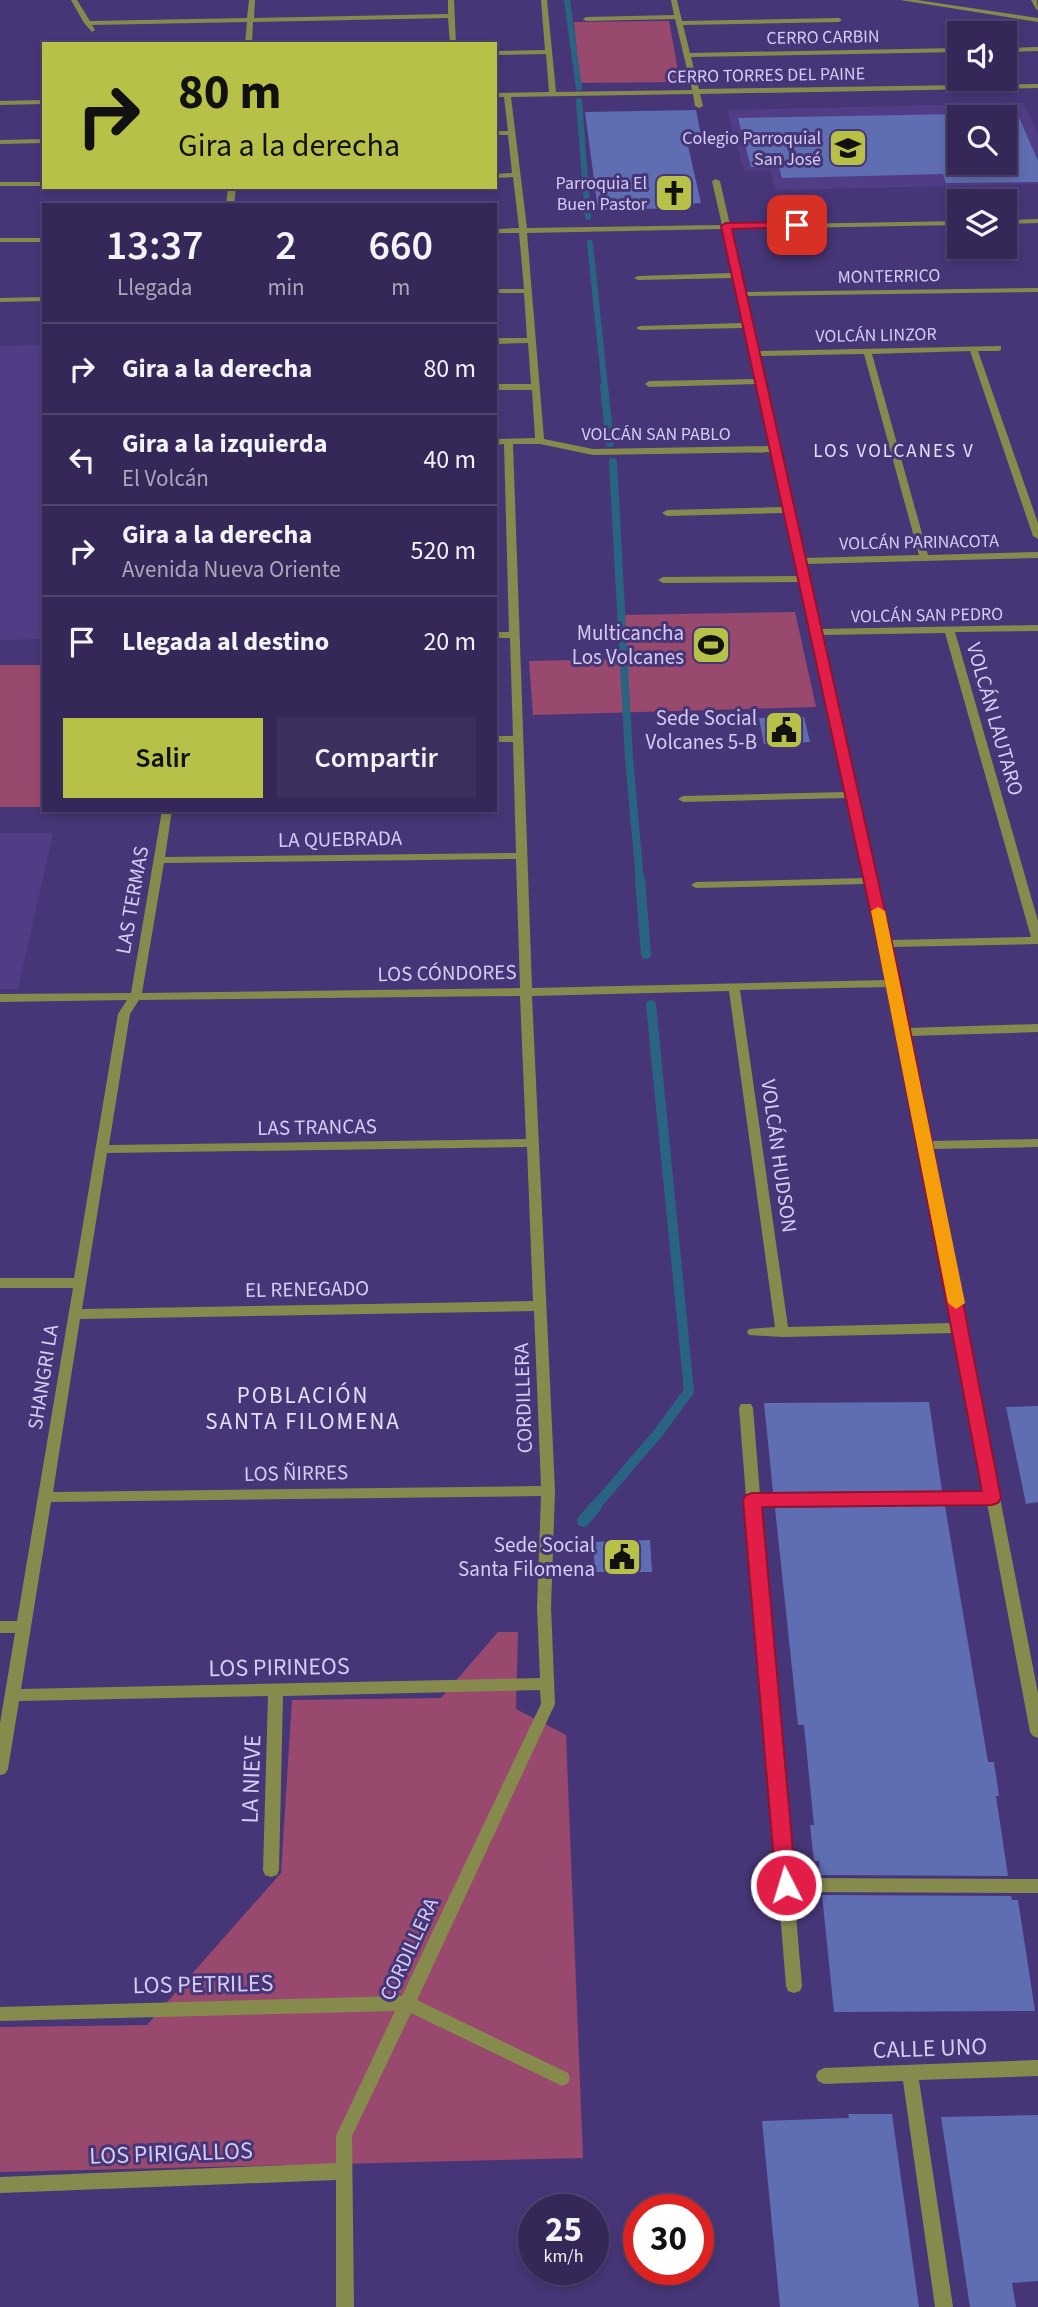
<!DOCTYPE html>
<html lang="es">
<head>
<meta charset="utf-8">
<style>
	:root { --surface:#352859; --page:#3d305f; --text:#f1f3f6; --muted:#aaa6ba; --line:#4f446f; --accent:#b8c147 }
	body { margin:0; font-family:"Source Sans 3",sans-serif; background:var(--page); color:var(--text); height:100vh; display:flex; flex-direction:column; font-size:26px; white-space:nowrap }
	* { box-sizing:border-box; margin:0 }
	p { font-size:23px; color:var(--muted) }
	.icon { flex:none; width:38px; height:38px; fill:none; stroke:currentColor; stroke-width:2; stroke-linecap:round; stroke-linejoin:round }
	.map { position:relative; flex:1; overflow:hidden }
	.side { position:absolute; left:42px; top:203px; width:455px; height:609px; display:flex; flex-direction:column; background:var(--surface); border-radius:0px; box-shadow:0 4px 10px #0003,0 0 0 2px var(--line) }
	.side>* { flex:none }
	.guide { position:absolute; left:42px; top:42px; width:455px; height:147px; border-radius:0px; box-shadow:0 4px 10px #0003,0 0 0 2px var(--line); background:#b8c147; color:#111; overflow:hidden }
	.fabs { position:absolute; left:947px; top:21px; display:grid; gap:14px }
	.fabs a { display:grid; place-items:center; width:70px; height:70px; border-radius:0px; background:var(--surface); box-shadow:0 4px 10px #0003,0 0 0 2px var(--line); font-size:35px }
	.speed { position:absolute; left:518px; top:2194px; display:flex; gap:14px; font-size:35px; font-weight:700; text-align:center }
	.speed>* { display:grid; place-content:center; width:91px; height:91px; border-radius:50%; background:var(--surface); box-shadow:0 4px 10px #0003,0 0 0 2px var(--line); line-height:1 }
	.speed small { font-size:18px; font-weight:400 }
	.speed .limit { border:10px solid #d22; background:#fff; color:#111 }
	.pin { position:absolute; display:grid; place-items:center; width:60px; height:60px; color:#fff; margin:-30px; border-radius:14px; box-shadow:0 4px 10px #0006 }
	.me { position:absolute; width:77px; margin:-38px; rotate:355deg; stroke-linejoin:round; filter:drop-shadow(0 0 5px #0008) }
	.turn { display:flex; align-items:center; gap:24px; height:147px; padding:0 21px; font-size:32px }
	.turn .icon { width:91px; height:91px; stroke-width:2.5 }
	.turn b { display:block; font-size:49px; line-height:60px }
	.eta { display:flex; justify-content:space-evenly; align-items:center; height:119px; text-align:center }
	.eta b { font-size:42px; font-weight:600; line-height:49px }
	.action { display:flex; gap:14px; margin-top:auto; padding:14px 21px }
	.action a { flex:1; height:80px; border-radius:0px; background:var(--accent); color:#111; font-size:28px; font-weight:600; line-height:80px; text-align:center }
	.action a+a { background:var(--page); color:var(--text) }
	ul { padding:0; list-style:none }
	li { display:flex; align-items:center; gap:21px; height:91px; padding:0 21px; border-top:2px solid var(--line) }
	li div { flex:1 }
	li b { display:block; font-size:26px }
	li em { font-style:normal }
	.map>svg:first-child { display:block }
</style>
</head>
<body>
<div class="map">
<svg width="1038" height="2307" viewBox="0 0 1038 2307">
	<rect width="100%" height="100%" fill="#473677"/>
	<path fill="#513d86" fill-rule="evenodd" d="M1023,103L1038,134V184L776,190L770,171H744L727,110ZM959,117H1004V163H959Z
		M44,345V639L0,640V346Z
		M53,833L18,989H0V833Z"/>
	<path fill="#9a496e" d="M669,21L680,82L580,83L574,22Z
		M795,612L816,707L533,715L529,661L626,659L621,615Z
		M0,665H44V807H0Z
		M498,1632H518L516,1709L566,1735L583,2158L0,2172V2027L147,2025L281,1873L292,1700L441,1698Z"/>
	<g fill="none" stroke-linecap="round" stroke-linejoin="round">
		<path stroke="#296583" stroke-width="6" d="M567,0L579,88
			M579,101L588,217
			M590,243L605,388"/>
		<path stroke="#296583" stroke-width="8" d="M604,386L610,443
			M613,462L629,758L640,881"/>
		<path stroke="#296583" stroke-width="10" d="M640,879L646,954
			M593,1509L659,1432L689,1391L651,1005"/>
		<path stroke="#296583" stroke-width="12" d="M583,1521L595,1507"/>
	</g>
	<path fill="#5f6eb2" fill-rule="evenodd" d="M696,110L701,136L686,137L701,203L686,204V208L598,210L585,112Z
		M1017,113L1038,161V182L946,183L943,174L782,178L779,167H751L738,118ZM959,117H1004V163H959Z
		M804,717L810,742L764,744L759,718Z
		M929,1402L942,1491L773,1492L764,1403Z
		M1038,1406V1502L1026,1504L1006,1407Z
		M945,1506L988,1762H994L999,1796H996L1008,1876L820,1875L819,1861H814L810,1825H814L804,1725H798L775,1508Z
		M650,1540L652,1572H595L593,1542Z
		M822,1895L1011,1896L1012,1900H1018L1035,2011L834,2012Z
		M848,2114H892L919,2307H780L762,2121L849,2118Z
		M1038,2115V2281L1012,2283L1016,2307H970L941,2117Z"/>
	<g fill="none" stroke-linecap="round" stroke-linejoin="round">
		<path fill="#868b4d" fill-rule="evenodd" d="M71,0H77L90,21L247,18L249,0H255L254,18L448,14V0H454L456,44H450L448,18L253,22L252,44H245L247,22L92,25L95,30L92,32L84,23Z
			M541,0H547L556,92L692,90L675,19L586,21L583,19L586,17L674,15L671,0H677L682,21L839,18L842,20L839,22L683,25L690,53L959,48V52L691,57L699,89L1038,84V88L700,94L703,106L699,108L695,106L693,94L511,97L527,228L722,225L712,181L716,179L720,181L730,225L959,221V225L731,229L745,292L1038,288V292L746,296L758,351L1001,346V350L998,351H978L1038,523V539L1033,536L970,351L872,354L928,555L1038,552V558L806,564L820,629L1038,625V631L955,632L1038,921V944L892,947L908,1028L1038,1024V1032L910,1036L930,1141L1038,1139V1147L932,1149L1038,1693V1738L1033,1736L1030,1732L987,1503L761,1505L793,1878L1038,1879V1893L794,1892L802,1986L800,1991L794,1993L788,1991L786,1986L747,1504L745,1500L746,1497L739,1408L741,1404H751L753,1408L760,1495L985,1493L955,1333L782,1337L749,1335L747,1332L749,1329L775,1327L729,991L532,996L555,1491L551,1607L555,1704L417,2000L568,2073L570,2078L568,2083L562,2086L556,2083L411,2013L352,2136L354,2307H336V2180L0,2193V2177L336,2163V2136L395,2011L0,2021V2007L402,1996L541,1704L540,1690L283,1696L279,1870L277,1875L271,1877L265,1875L263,1870L268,1696L19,1701L8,1769L5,1774L0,1775V1723L15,1633H0V1621H17L73,1288H0V1278H74L118,1014L127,1000L0,1002V994L131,993L162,810H172L165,857L516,853L513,742H495V736H513L510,638H495V632H509L504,444L495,445V439L535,438L532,390H495V384H531L528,343L495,344V338H527L524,293H495V289H524L519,233H495V229L519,228L513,177L495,178V174L512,173L508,135H495V131H508L504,97H495V93L549,92L546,54L495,55V51L545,50ZM723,229L732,273L638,276L634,278L638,280L733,278L743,323L640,326L636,328L640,330L744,328L756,379L649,381L645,384L649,387L757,384L770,446L593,449L544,439L527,233ZM864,354L919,555L804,558L759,356ZM513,444H540L593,455L772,452L784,507L667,510L662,513L667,516L785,513L799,576L663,577L658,580L663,583L800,582L846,792L683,796L678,799L683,802L848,798L865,878L696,882L691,885L696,888L867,884L888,980L532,988ZM945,633L1031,937L890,940L822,635ZM516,859L520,988L142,993L164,863ZM889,987L953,1323L788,1327L740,990ZM520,996L526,1139L109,1145L130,1014L139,1000ZM527,1147L533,1301L82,1309L107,1153ZM534,1311L541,1486L53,1492L80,1319ZM541,1496L537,1607L540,1678L21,1689L51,1502Z
			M900,0H917L1038,18V22Z
			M1031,0H1037L1038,10L1036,9Z
			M1038,47V51L1004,52V48Z
			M44,100V104L0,105V101Z
			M44,139V143L0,144V140Z
			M0,182H44V186H0Z
			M228,187H236L234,205H226Z
			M1038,219V223L1004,224V220Z
			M0,238H44V242H0Z
			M44,297V301L0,302V298Z
			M1038,2060V2076L919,2080L953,2307H935L903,2081L824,2084L818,2081L816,2076L818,2071L824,2068Z"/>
	</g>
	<path fill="#e11d48" stroke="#92132f" stroke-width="2" d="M797,222L802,225L801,227L732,229L901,983L1001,1498L998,1503L992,1505L762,1507L796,1885L793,1892L786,1894L779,1892L776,1885L743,1500L746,1495L752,1493L982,1491L886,983L721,226L726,223Z"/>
	<path fill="#f59e0b" d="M878,907L885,911L965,1303L956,1309L948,1303L871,911Z"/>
	<defs>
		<g id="school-square" transform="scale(2.0125)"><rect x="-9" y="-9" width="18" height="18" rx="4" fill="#b8c147" stroke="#473677"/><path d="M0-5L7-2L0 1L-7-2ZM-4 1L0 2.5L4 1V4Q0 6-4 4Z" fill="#111"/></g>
		<g id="church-square" transform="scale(2.0125)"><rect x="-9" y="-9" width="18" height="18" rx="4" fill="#b8c147" stroke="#473677"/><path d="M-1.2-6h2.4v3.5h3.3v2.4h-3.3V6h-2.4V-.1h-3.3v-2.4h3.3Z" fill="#111"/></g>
		<g id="stadium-square" transform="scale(2.0125)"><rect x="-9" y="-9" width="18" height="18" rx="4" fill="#b8c147" stroke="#473677"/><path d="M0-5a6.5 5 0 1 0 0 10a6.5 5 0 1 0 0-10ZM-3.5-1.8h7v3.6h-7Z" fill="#111"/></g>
		<g id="civic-square" transform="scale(2.0125)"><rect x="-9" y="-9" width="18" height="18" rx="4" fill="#b8c147" stroke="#473677"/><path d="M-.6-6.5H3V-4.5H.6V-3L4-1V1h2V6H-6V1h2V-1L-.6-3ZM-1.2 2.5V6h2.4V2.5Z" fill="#111"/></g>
	</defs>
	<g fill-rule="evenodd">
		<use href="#school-square" x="848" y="148"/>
		<use href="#church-square" x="674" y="193"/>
		<use href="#stadium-square" x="711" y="645"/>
		<use href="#civic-square" x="784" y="730"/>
		<use href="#civic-square" x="622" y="1557"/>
	</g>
	<g text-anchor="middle" stroke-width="6" stroke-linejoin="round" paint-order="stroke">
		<g font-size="18" fill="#d3ccf3" stroke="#473677">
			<text transform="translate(823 37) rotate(-1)" y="6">CERRO CARBIN</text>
			<text transform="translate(766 75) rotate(-1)" y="6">CERRO TORRES DEL PAINE</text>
			<text transform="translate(889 276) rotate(-1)" y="6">MONTERRICO</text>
			<text transform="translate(876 335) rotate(-1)" y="6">VOLCÁN LINZOR</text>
			<text x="656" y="440">VOLCÁN SAN PABLO</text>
			<text transform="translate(919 542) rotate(-1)" y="6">VOLCÁN PARINACOTA</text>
			<text transform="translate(927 615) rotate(-1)" y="6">VOLCÁN SAN PEDRO</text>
		</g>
		<g font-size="18" fill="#d3ccf3" stroke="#473677" text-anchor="end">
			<text x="821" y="144">Colegio Parroquial<tspan x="821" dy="21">San José</tspan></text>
			<text x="647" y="189">Parroquia El<tspan x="647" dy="21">Buen Pastor</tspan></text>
		</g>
		<g font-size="19" letter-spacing="2" fill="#e5dfff" stroke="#473677">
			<text x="894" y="457">LOS VOLCANES V</text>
		</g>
		<g font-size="21" fill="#d3ccf3" stroke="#473677" text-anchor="end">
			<text x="684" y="640">Multicancha<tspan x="684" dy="24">Los Volcanes</tspan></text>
			<text x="757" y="725">Sede Social<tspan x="757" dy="24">Volcanes 5-B</tspan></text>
			<text x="595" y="1552">Sede Social<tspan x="595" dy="24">Santa Filomena</tspan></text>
		</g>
		<g font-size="21" fill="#d3ccf3" stroke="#473677">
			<text transform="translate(995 719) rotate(74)" y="7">VOLCÁN LAUTARO</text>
			<text transform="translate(340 839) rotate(-1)" y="7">LA QUEBRADA</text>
			<text transform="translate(132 900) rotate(-80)" y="7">LAS TERMAS</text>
			<text transform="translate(447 973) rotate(-1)" y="7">LOS CÓNDORES</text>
			<text transform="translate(317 1127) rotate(-1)" y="7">LAS TRANCAS</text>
			<text transform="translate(779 1156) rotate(82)" y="7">VOLCÁN HUDSON</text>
			<text transform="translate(307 1289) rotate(-1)" y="7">EL RENEGADO</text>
			<text transform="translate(43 1377) rotate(-81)" y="7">SHANGRI LA</text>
			<text transform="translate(523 1398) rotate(-92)" y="7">CORDILLERA</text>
			<text transform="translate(296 1473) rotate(-1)" y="7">LOS ÑIRRES</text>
			<text transform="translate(409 1949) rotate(-65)" y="7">CORDILLERA</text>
		</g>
		<g font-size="23" letter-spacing="2" fill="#e5dfff" stroke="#473677">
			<text x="303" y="1403">POBLACIÓN<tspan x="303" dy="26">SANTA FILOMENA</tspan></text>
		</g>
		<g font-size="24" fill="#d3ccf3" stroke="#473677">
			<text transform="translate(279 1667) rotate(-1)" y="8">LOS PIRINEOS</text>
			<text transform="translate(251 1779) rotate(-88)" y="8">LA NIEVE</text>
			<text transform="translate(203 1984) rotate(-1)" y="8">LOS PETRILES</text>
			<text transform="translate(930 2048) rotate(-2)" y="8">CALLE UNO</text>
			<text transform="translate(171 2153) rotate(-2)" y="8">LOS PIRIGALLOS</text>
		</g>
	</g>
</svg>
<div class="fabs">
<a><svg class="icon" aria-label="sound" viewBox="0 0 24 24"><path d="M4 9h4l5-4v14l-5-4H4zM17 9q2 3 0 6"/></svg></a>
<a><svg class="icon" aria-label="search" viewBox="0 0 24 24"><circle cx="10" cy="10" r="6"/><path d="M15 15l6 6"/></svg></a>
<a><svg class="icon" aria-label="layers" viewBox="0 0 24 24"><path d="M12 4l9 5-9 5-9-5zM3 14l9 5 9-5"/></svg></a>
</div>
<div class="speed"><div>25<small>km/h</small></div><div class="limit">30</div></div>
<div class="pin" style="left:797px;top:225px;background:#d93025"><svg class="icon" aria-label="arrive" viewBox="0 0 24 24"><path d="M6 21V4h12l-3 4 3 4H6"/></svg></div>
<svg class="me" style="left:786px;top:1885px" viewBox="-20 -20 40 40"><circle r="17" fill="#e11d48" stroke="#fff" stroke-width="3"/><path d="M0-11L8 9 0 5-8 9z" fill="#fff"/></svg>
<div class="guide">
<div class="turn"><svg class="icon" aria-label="right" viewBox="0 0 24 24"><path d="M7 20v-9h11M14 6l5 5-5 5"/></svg><div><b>80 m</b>Gira a la derecha</div></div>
</div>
<section class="side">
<div class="eta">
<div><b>13:37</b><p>Llegada</p></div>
<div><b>2</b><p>min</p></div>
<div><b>660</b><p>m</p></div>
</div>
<ul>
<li><svg class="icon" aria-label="right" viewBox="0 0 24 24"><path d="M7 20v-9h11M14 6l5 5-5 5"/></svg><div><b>Gira a la derecha</b></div><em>80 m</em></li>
<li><svg class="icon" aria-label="left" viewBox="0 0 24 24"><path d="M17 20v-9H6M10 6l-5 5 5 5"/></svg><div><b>Gira a la izquierda</b><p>El Volcán</p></div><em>40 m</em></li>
<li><svg class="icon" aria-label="right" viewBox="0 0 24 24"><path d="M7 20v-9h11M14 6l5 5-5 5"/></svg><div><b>Gira a la derecha</b><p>Avenida Nueva Oriente</p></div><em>520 m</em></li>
<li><svg class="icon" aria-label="arrive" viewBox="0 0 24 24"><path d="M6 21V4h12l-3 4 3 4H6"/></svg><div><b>Llegada al destino</b></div><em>20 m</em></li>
</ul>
<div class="action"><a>Salir</a><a>Compartir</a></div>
</section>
</div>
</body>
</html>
